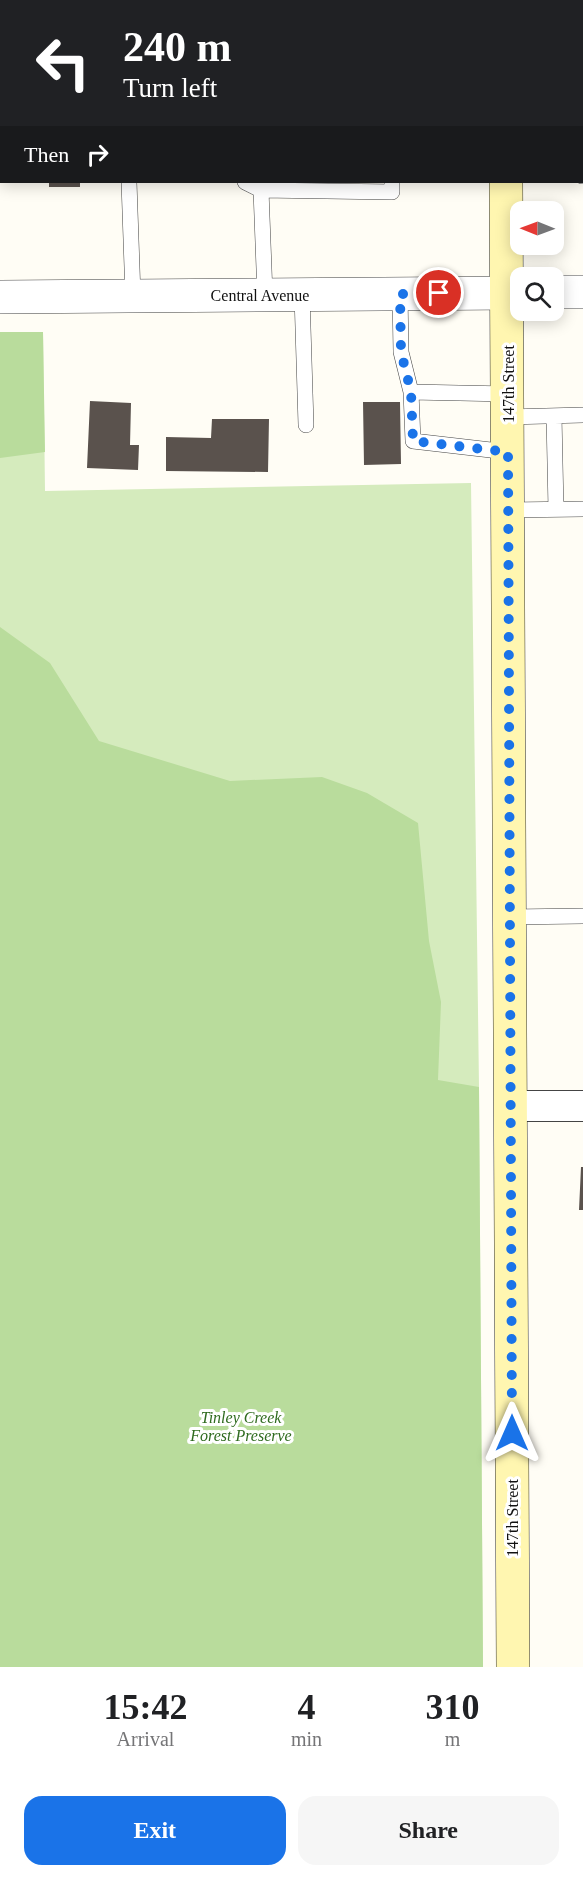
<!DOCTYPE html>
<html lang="en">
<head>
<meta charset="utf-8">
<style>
	:root { --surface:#fff; --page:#f6f6f6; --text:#202124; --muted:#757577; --accent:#1a73e8 }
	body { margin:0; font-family:Georgia,serif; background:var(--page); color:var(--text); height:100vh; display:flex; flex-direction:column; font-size:22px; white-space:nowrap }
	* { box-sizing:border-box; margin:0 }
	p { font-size:20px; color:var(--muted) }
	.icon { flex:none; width:33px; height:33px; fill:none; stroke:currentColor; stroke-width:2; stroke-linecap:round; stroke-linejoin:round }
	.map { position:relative; height:1667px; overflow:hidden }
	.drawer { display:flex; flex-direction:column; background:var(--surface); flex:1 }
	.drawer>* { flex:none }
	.top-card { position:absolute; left:0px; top:0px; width:584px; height:183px; box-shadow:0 3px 15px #0003; background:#202124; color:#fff; overflow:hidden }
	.needle { width:39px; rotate:271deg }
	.tools { position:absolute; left:510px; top:201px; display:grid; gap:12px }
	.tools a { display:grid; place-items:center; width:54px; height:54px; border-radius:12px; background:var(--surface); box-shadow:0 3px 15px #0003; font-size:30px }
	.pin { position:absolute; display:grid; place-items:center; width:51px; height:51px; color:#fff; margin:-26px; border:3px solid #fff; border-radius:50%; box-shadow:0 2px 6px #0007 }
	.me { position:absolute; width:66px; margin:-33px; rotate:0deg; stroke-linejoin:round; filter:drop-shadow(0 0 4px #0008) }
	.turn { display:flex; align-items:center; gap:21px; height:126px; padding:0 24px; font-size:27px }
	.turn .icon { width:78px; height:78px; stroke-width:2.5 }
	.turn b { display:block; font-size:42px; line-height:51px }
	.then { display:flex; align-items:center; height:57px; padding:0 24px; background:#0003; gap:12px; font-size:22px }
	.eta { display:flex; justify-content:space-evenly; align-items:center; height:102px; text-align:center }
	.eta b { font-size:36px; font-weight:600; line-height:42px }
	.button { display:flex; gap:12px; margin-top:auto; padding:12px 24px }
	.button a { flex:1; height:69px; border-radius:18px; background:var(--accent); color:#fff; font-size:24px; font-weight:600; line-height:69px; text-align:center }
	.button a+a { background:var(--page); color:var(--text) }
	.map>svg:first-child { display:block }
</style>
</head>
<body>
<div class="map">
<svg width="583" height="1667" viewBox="0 0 583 1667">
	<rect width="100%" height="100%" fill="#fffdf5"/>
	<path fill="#d5ebbd" d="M0,332H43L45,491L471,483L479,1087L483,1667H0Z"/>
	<path fill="#b9dc9c" d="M0,332H43L45,452L0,458Z
		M0,627L50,663L99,741L230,781L322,777L367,793L418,823L429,941L441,1002L438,1080L479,1087L483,1667H0Z"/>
	<path fill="#5a524d" d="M49,182H80V187H49Z
		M90,401L131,403L130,445H139L138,470L87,468Z
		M363,402H400L401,464L364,465Z
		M212,419H269L268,472L166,471V437L211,438Z
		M581,1167H583V1210H579Z"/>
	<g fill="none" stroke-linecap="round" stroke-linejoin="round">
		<g stroke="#444" stroke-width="16">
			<path id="service" d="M390,0V2
				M582,71H583
				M582,176H583
				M129,182L133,296
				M245,182L261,190
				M400,294L401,352L411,392L508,394
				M265,295L261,190L392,192V182
				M302,295L306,425
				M411,392L413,441L508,452
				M554,416L556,509
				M508,417L583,415
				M508,510L583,509
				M510,917L583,916"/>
		</g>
		<g stroke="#444" stroke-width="32">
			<path id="minor" d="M34,0V2
				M0,143L2,145
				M511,1106H583"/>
		</g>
		<g stroke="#444" stroke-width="34">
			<path id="tertiary" d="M554,292H583
				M0,297L520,293"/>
		</g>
		<g stroke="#333" stroke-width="34">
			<path id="secondary" d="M506,0V2
				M506,182L513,1667"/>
		</g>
		<use href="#service" stroke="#fff" stroke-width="15"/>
		<use href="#minor" stroke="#fff" stroke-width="30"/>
		<use href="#tertiary" stroke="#fff" stroke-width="33"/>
		<use href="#secondary" stroke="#fff6b0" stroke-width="33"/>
	</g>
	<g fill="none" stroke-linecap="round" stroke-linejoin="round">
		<path stroke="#1a73e8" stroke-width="10" stroke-dasharray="0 18" d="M439,293L400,294L401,352L411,392L413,441L508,452L512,1433"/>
	</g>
	<g text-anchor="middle" stroke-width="6" stroke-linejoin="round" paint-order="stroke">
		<g font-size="16" fill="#111" stroke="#fff">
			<text x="260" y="301">Central Avenue</text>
			<text transform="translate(508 384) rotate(-90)" y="6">147th Street</text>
			<text transform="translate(512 1518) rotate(-90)" y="6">147th Street</text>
		</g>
		<g font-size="16" font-style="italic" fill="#2f6b1f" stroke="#fff">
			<text x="241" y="1423">Tinley Creek<tspan x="241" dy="18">Forest Preserve</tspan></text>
		</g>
	</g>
</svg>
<div class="tools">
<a><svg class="needle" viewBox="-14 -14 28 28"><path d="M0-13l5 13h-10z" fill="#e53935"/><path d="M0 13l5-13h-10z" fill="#757577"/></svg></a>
<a><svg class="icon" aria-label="search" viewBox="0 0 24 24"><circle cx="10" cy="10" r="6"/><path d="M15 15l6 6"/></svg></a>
</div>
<div class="pin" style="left:439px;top:293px;background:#d93025"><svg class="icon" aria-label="arrive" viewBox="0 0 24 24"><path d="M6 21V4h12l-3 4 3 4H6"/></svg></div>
<svg class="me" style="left:512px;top:1433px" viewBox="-20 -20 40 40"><path d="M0-17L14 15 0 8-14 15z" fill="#1a73e8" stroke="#fff" stroke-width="4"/></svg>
<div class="top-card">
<div class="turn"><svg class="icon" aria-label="left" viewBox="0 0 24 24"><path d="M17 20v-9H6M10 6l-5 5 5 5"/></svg><div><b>240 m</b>Turn left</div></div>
<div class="then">Then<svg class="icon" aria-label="right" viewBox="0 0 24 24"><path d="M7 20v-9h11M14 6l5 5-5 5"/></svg></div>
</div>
</div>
<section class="drawer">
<div class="eta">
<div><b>15:42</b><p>Arrival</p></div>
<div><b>4</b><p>min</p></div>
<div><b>310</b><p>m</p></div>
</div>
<div class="button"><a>Exit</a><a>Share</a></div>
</section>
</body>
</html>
